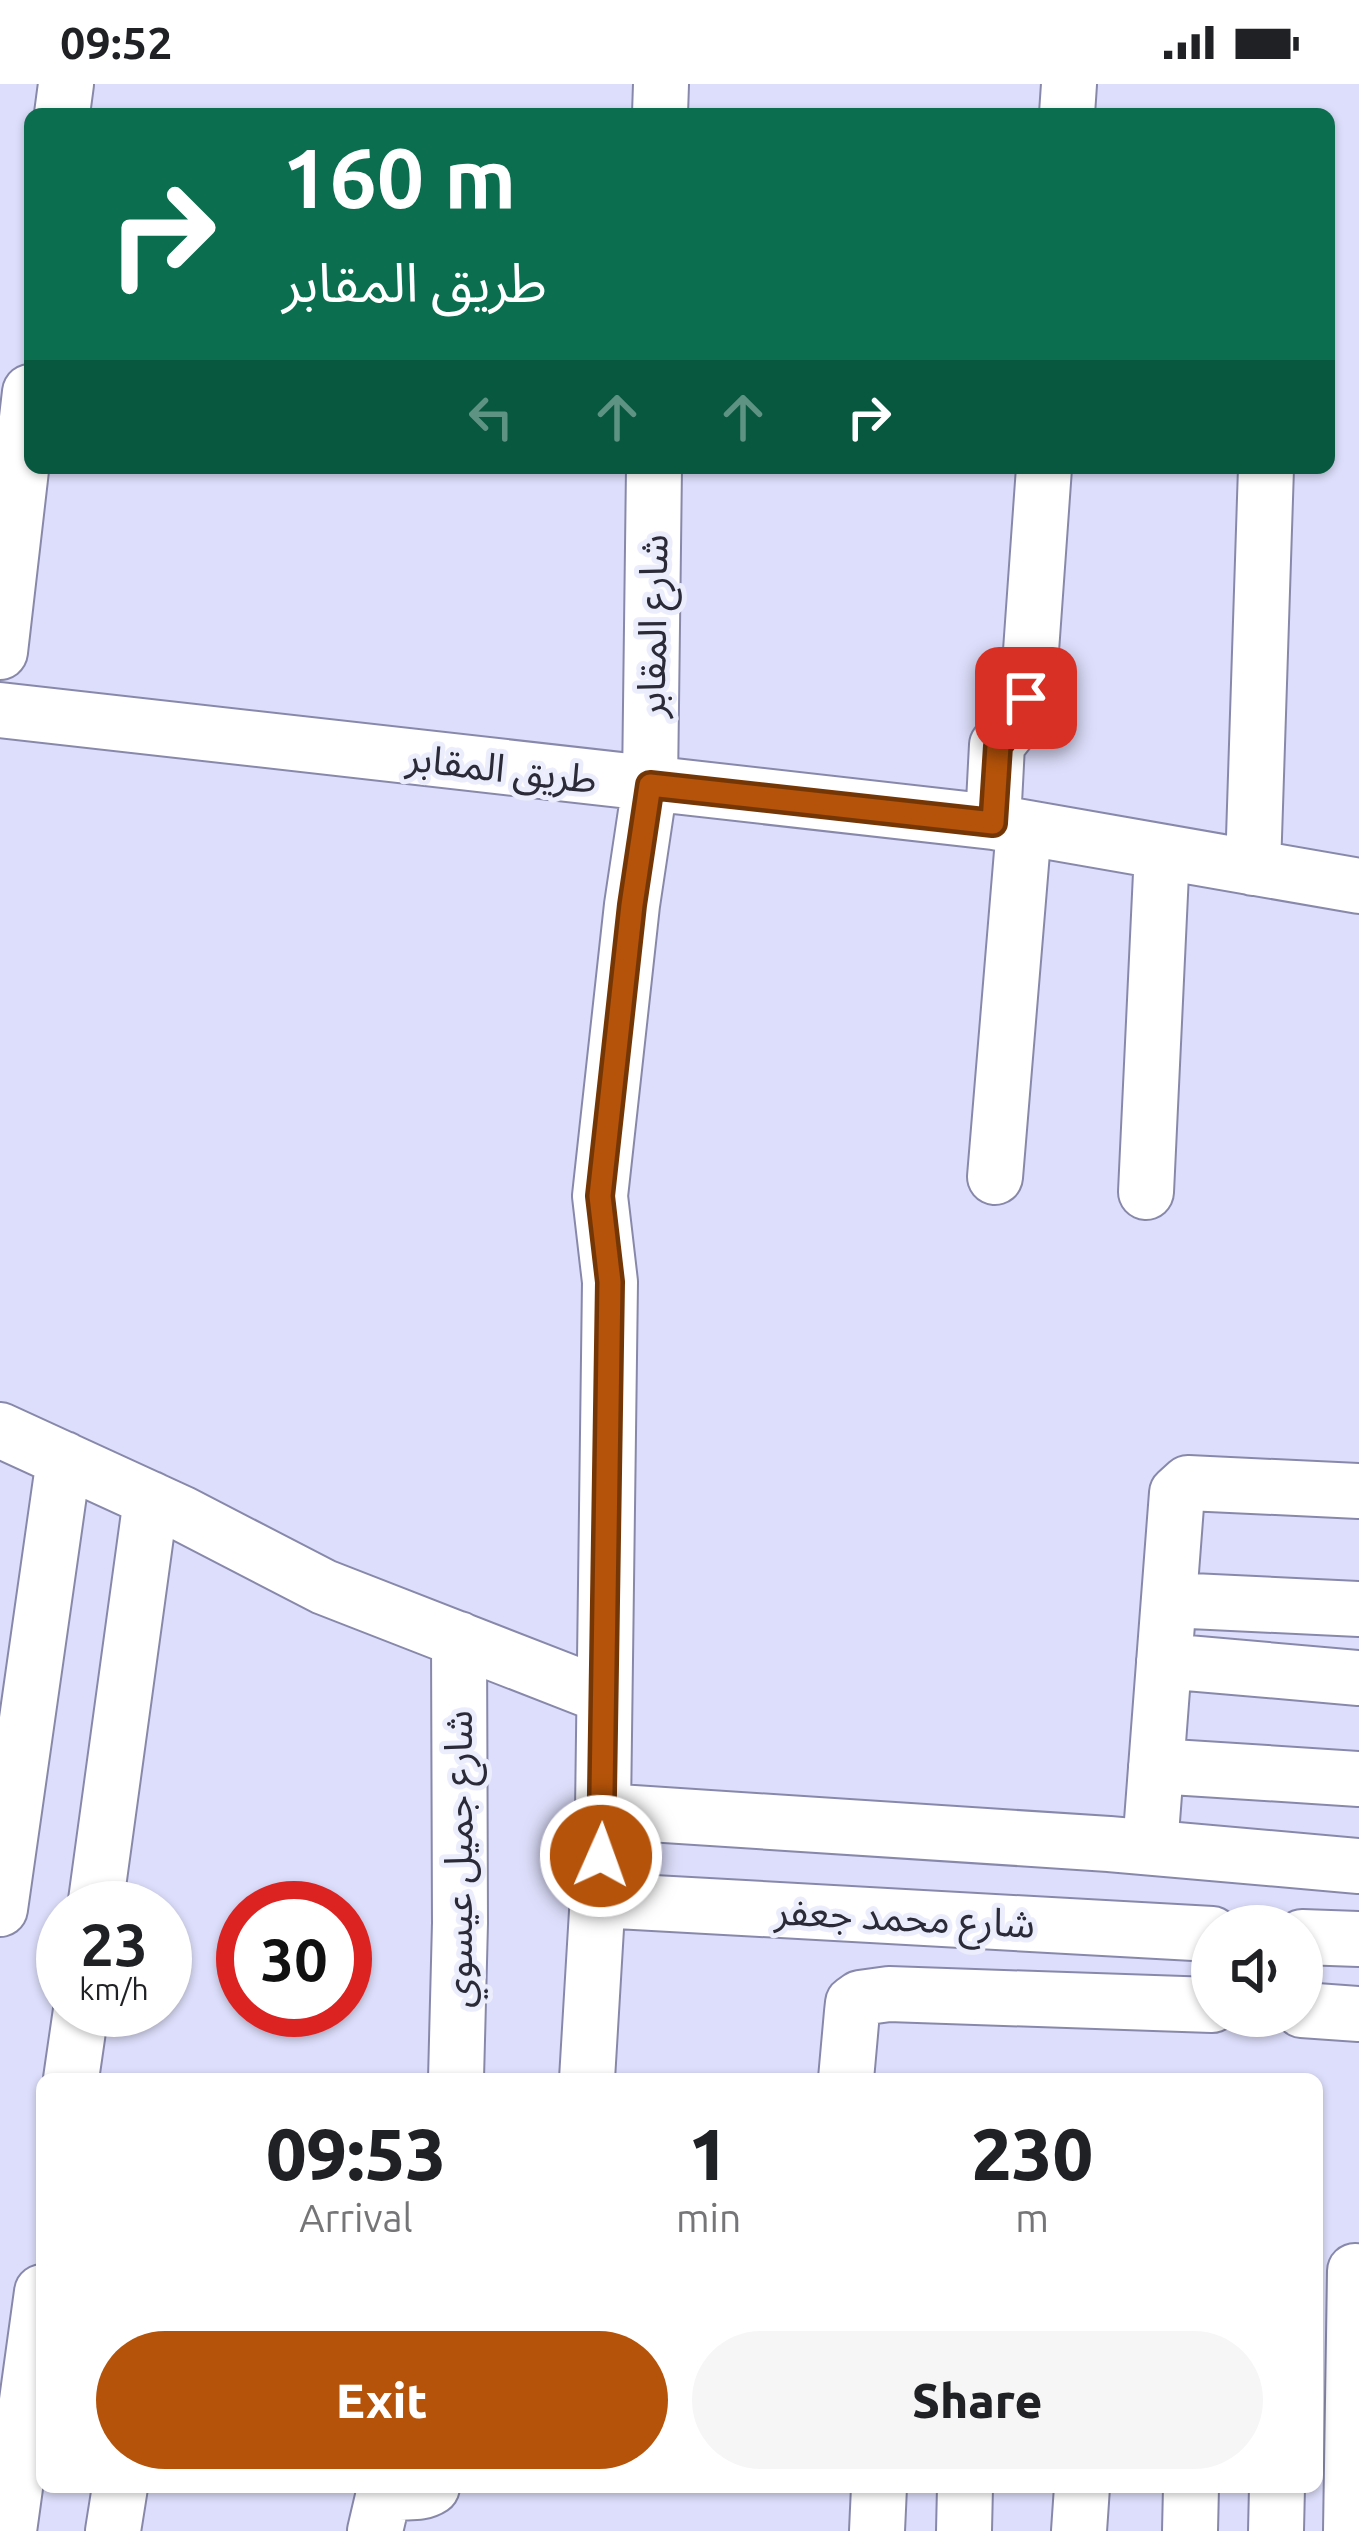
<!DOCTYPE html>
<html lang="en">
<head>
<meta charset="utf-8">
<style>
	:root { --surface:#fff; --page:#f6f6f6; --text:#202124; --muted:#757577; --accent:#b45309 }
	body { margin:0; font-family:Ubuntu,"Noto Sans Arabic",sans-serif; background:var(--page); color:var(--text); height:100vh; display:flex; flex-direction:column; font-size:45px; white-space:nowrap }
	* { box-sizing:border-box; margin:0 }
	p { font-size:39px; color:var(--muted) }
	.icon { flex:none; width:66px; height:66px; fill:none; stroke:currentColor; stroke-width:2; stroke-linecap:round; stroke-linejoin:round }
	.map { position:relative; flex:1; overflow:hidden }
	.sheet { position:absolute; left:36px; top:1989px; width:1287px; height:420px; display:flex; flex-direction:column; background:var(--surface); border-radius:18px; box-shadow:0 3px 9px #0004 }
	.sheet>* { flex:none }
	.guide { position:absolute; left:24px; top:24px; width:1311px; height:366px; border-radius:18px; box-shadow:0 3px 9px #0004; background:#0b6e4f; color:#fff; overflow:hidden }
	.controls { position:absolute; left:1191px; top:1821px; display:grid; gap:24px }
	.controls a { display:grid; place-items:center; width:132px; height:132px; border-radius:50%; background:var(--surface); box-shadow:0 3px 9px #0004; font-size:60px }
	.speed { position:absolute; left:36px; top:1797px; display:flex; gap:24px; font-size:60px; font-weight:700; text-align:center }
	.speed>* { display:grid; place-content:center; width:156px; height:156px; border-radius:50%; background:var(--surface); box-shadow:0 3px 9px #0004; line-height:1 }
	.speed small { font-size:30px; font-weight:400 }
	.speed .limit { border:18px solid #d22; background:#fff; color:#111 }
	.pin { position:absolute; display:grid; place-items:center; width:102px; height:102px; color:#fff; margin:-51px; border-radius:24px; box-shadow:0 6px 18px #0006 }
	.me { position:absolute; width:132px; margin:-66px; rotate:2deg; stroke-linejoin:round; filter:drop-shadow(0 0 9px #0008) }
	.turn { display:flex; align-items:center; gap:42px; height:252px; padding:0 60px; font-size:54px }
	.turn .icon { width:156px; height:156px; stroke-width:2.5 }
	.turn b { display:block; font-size:84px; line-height:102px }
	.lanes { display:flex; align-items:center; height:114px; padding:0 60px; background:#0003; justify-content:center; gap:60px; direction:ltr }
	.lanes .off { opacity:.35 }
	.eta { display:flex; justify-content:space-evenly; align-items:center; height:204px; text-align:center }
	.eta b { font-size:72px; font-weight:800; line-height:84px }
	.button { display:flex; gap:24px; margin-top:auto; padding:24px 60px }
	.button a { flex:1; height:138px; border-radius:72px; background:var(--accent); color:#fff; font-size:48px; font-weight:800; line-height:138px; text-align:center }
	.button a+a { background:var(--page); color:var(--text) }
	.status { display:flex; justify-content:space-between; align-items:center; height:84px; padding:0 60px; background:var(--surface); direction:ltr }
	.status svg { height:33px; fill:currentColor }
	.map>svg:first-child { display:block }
</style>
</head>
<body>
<div class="status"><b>09:52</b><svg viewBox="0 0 49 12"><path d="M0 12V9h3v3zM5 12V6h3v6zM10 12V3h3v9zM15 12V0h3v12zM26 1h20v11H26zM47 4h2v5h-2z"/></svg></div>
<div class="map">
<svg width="1359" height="2447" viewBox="0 0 1359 2447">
	<rect width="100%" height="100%" fill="#dddefb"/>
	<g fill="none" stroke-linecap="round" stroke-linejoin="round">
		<g stroke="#8889aa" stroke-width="58">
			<path id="street" d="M62,30L66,0
				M660,30L661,0
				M1067,30L1069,0
				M0,568L30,308
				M0,626L993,738L1359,802
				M993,738L997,661L1022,629L1029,595L1044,384
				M1253,784L1266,384
				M995,1093L1024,744
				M1146,1108L1162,768
				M0,1346L181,1429L324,1503L604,1612
				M1170,1516L1359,1525
				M1164,1577L1359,1594
				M1156,1682L1359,1695
				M603,1727L1109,1760L1359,1782
				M1150,1763L1177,1409L1188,1399L1359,1407
				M599,1816L1212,1850
				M95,1824L151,1415
				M0,1825L64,1375
				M1302,1853L1359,1855
				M1302,1926L1359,1930
				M71,1995L81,1926
				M456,1995L460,1839L459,1555
				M587,1995L603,1727L610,1198L600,1112L632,821L650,701L654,384
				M846,1995L852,1928L853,1919L860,1914L889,1910L1212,1921
				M9,2447L42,2208
				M113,2447L120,2403
				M375,2447L383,2413C399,2404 417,2413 432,2403
				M877,2447L879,2403
				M964,2447L965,2403
				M1079,2447L1082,2403
				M1190,2447L1191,2403
				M1276,2447L1277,2403
				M1351,2447L1355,2187"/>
		</g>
		<use href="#street" stroke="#fff" stroke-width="54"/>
	</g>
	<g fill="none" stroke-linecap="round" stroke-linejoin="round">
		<g stroke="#753606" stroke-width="30">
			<path id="route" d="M601,1772L610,1198L600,1112L632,821L650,701L993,739L998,662L1016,638L1026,614"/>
		</g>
		<use href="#route" stroke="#b45309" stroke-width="21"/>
	</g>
	<g text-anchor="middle" stroke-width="10" stroke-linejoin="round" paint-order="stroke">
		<g font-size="39" fill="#2a2a38" stroke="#ecedfc">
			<text transform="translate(652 542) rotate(-89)" y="14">شارع المقابر</text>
			<text transform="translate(502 684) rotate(7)" y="14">طريق المقابر</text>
			<text transform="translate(458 1775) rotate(-90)" y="14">شارع جميل عيسوي</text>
			<text transform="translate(905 1833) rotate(3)" y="14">شارع محمد جعفر</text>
		</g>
	</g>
</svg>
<div class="controls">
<a><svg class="icon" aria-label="sound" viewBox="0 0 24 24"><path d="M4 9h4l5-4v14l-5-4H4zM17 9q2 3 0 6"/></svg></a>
</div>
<div class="speed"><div>23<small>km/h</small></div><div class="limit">30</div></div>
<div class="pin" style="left:1026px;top:614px;background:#d93025"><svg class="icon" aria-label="arrive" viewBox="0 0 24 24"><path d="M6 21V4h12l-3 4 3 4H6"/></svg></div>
<svg class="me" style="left:601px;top:1772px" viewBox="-20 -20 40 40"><circle r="17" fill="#b45309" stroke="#fff" stroke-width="3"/><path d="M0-11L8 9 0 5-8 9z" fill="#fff"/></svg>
<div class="guide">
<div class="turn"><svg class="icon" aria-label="right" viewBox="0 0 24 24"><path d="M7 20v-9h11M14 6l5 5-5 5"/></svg><div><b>160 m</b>طريق المقابر</div></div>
<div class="lanes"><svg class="icon off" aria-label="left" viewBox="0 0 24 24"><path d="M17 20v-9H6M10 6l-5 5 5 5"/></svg><svg class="icon off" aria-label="ahead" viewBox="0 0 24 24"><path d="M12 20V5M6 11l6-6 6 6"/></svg><svg class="icon off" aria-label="ahead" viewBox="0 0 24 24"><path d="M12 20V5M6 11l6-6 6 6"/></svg><svg class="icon" aria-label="right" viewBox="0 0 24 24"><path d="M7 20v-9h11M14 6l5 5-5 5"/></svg></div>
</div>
<section class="sheet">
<div class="eta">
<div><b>09:53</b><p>Arrival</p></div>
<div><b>1</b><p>min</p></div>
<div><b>230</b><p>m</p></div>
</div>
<div class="button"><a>Exit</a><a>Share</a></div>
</section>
</div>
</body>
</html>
